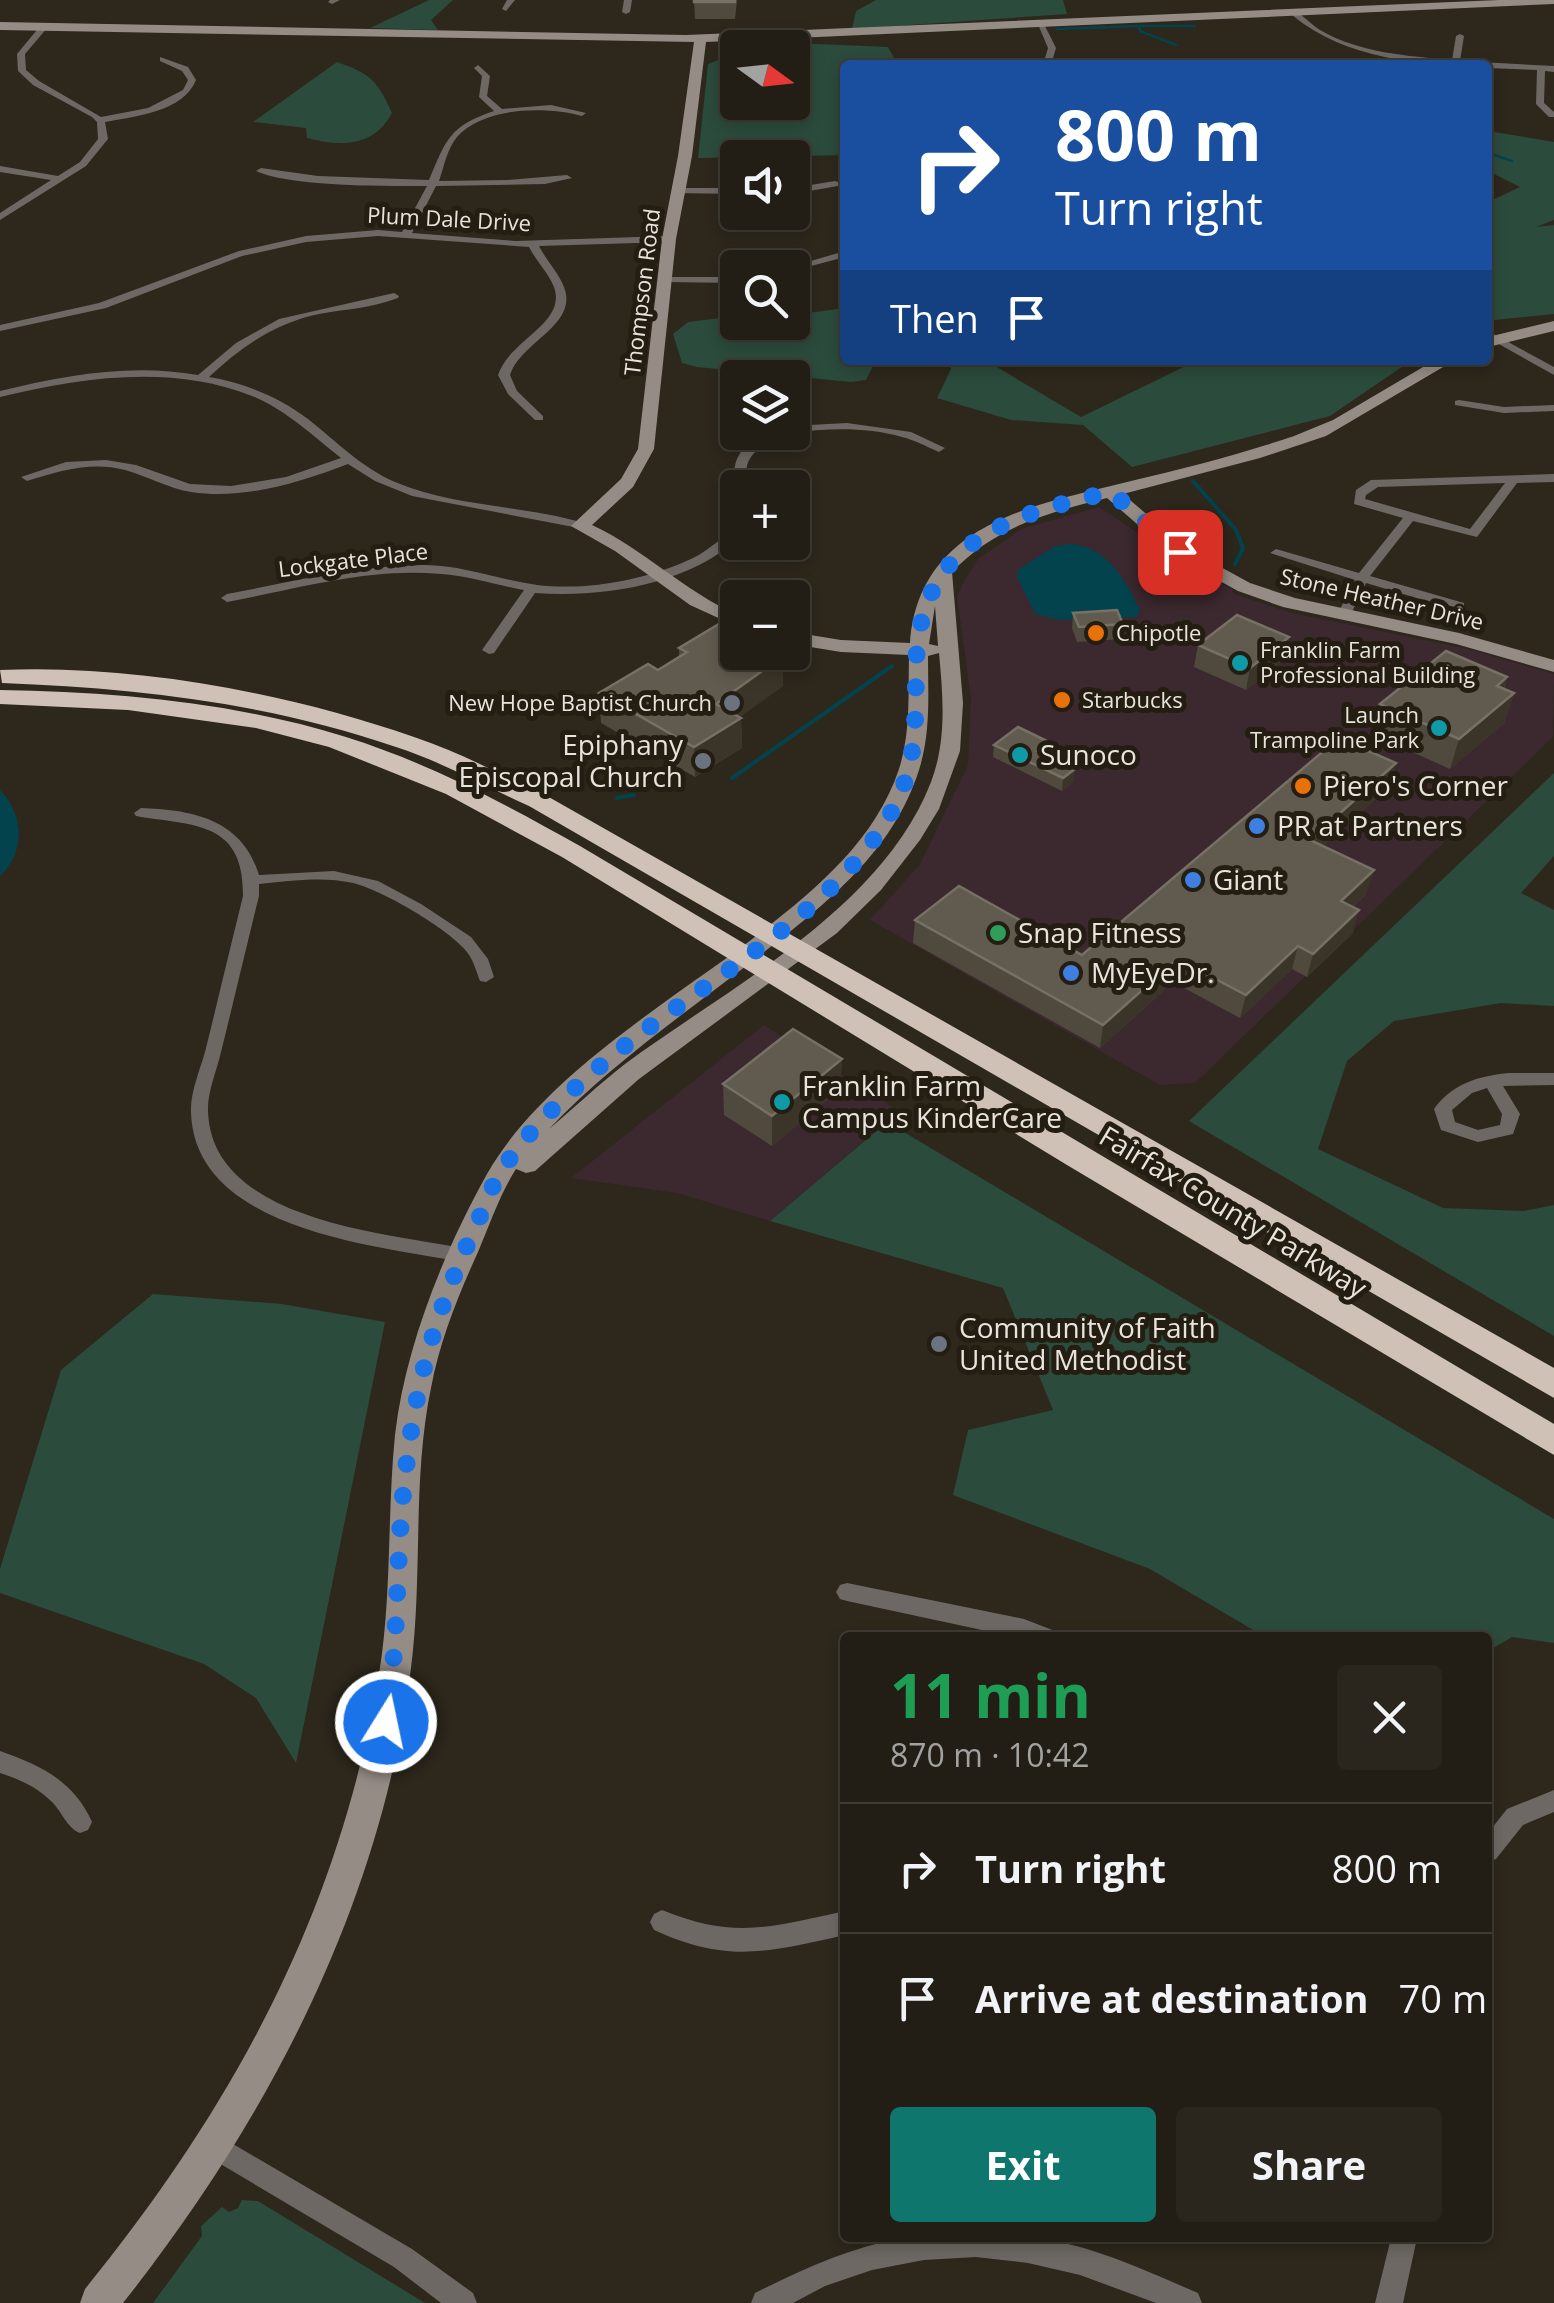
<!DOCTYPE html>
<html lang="en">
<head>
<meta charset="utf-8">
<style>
	:root { --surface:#221d15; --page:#2a261e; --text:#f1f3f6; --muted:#a2a2a0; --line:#3f3b34; --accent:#0f766e }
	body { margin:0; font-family:"Open Sans",sans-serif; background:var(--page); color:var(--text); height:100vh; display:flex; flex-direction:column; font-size:38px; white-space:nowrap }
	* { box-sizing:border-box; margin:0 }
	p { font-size:32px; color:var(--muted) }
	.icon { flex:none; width:55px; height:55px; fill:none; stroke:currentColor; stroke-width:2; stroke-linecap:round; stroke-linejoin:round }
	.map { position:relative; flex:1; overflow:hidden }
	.details { position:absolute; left:840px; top:1632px; width:652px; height:610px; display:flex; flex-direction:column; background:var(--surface); border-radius:10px; box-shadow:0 5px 15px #0003,0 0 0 2px var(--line) }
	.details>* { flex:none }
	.guide { position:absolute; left:840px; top:60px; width:652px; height:305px; border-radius:10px; box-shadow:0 5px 15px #0003,0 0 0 2px var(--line); background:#1a4fa0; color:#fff; overflow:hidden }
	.needle { width:65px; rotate:105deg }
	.buttons { position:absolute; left:720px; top:30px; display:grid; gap:20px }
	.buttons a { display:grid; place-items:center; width:90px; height:90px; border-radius:10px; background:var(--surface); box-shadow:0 5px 15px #0003,0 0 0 2px var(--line); font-size:50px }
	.pin { position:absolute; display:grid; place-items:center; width:85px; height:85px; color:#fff; margin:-42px; border-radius:20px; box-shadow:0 5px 15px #0006 }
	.me { position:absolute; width:110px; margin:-55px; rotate:10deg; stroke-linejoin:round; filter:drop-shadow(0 0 8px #0008) }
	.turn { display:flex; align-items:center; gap:35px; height:210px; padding:0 50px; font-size:45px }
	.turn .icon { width:130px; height:130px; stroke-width:2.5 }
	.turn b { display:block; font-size:70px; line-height:85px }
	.then { display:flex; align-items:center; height:95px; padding:0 50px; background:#0003; gap:20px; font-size:38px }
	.round { display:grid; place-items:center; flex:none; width:105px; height:105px; border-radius:10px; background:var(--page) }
	.headline { display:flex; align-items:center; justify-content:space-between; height:170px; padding:0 50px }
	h1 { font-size:60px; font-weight:700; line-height:75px; color:#1e9e55 }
	.action { display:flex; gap:20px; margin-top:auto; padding:20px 50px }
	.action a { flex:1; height:115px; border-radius:10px; background:var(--accent); color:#fff; font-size:40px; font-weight:700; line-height:115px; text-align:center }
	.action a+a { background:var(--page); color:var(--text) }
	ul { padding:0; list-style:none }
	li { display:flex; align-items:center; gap:30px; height:130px; padding:0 50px; border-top:2px solid var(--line) }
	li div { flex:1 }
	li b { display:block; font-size:38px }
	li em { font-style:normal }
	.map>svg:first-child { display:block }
</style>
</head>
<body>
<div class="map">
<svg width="1554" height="2303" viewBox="0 0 1554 2303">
	<rect width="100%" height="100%" fill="#2d271c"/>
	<path fill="#3c292f" d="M1099,507L1187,566L1232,589L1234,594L1292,613L1468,649L1554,674L1553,737L1195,1083L1160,1085L870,920L920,864L968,765L971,699L957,597L964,581L978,559L1021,529Z
		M764,1025L896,1109L886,1122L770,1221L677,1193L571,1178Z"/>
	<path fill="#2b4b3c" d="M429,0H453L431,20L438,30L370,28Z
		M876,0H1063L1067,14L852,29L856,11Z
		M769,42L888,47L898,65H845V155L698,158L708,64L737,53L738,102H792V48L754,47Z
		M337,62C371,74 377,80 392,113C374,147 341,147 307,138L306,128L253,122Z
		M1488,131L1554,142V220L1536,227L1554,225V314L1494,320L1488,313V202L1520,187L1488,171Z
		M845,308V360H876L866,380L851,382L697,367L682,363L673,334L688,322L737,316L738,322H792L793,315Z
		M949,360H985L1081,417L1198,360H1412L1330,416L1132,467L1083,425L1011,420L937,398L951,369Z
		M1554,773V856L1521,893L1554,910V1006L1501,1003L1394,1021L1347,1061L1318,1149L1443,1208L1524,1211L1554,1205V1336L1189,1121Z
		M887,1122L1554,1519V1643L1512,1637L1488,1651V1638L1265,1637L1150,1569L953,1495L968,1430L1053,1410L1003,1288L770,1221Z
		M153,1294L282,1304L385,1322L296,1763L256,1698L204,1664L0,1593V1569L61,1370Z
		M242,2200L258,2201L425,2303H153L202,2236L201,2226L222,2207L229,2212L238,2208Z"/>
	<path fill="#03434e" d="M1071,544C1109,548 1125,580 1140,610L1137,617L1060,620L1035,614L1017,577L1019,569L1055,546Z
		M0,790C24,814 26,852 0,876Z"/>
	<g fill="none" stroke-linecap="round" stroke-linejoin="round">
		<path stroke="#03434e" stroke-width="2.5" d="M1139,26H1195
			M1056,29L1139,26L1140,31L1176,45
			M1488,153L1512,161"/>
		<path stroke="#03434e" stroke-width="4" d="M1193,481L1236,530L1243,548L1235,564
			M732,778L892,666
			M617,798L634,795"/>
		<path fill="#6d6863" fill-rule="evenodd" d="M330,0H340L332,4L328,2Z
			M507,0H515L506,11L502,9Z
			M624,0H632L630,12L626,14L622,12Z
			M1295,11C1304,16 1311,24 1320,30C1359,53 1408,56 1452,60L1456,36L1460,34L1464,36L1460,61L1554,66V72L1545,71L1544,103L1554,112V117H1549L1536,104L1537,70L1488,68V65C1420,65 1346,60 1292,15Z
			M1037,22H1043L1056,48L1051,65H1043L1048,48Z
			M41,25L48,27L25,54L26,70L39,81L101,117L148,108L183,90L188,80L182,71L160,61V57L188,67L196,80C183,112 136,116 105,122L108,139L86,166L0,220V213L51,180L0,172V166L58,176L80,162L98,139L97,122L92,117L33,85L18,71L17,54Z
			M478,65L490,76L487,96L502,109L551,105L586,113L582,116C545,106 484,107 457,137C447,149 444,167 439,181L508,180L567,175L572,178L545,184L436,186L412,233L516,241L669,236L674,239L669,242L539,246C546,260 558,272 564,287C579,325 520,342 510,375L517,391L543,416V420H535L508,394L498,375C510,339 567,324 554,287C548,272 536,261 529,247L378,236L306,242L242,256L106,308L0,331V325L99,303L239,251L306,236L378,230L402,232L427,186C385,186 291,187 256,171L261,168L318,176L429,180C446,140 449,126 494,111L479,97L482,76L474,68Z
			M835,181L838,182V186L792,194V188Z
			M677,188H738V194L674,193V189Z
			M845,251V257L792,271V268H787Z
			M667,277H738V283L663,282V278Z
			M394,293L399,296L398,298C372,308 346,309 319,314C275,323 241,347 209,377C245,383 279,397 308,419C336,441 362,468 395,482C454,507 523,505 584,523V529L412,496L375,481L348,464C298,483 244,500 191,492C167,488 147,476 125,470C91,461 59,471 27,481L21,477L66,462L106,460L136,465L190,484L231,486L286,477L341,458C313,436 286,410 252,396C173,364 81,377 0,397V391C64,375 132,363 198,375L236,343L279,319Z
			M1488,331L1554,367V375L1488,338Z
			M1459,400L1504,407L1554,405V411L1504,413L1455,405V401Z
			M847,423L911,432L945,448L939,452C927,447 915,440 902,437C867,427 828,428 792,433L788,432H792V426Z
			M787,432C763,447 739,452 748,488H738V490C724,454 754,432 787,432Z
			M1554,474V482L1517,483L1477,537L1413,521L1370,576L1464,603V609H1454L1366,583L1349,618H1339L1337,615L1355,580L1270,553L1276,549L1359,573L1403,518L1354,504L1356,490L1371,480ZM1505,483L1470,529L1365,499L1366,495L1378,487Z
			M738,528V539C686,585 602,598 535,593L494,653L489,654L482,650L524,590C496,585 469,576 441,574C370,567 296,589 227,602L221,598L227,594C292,582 357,565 424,565C463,565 499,580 537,585C588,591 647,580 693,558C710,550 722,536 738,528Z
			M141,808C193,810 242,819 259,875L334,871L378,881L421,904L471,937L488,959L494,977L486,982L480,981C476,971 474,961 467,952C449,929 382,890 353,883C323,876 289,881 259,884V896C246,948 234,1000 221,1052C217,1070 207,1093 208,1111C211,1220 383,1233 463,1248L469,1250L472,1255L469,1260L463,1262C376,1246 194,1230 191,1112C190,1093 200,1070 205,1052C218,1000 230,948 243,896C244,820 193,826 136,816L134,813Z
			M1509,1073H1554V1085L1503,1086L1520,1114L1513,1134L1478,1142L1441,1130L1434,1109C1453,1083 1479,1076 1509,1073ZM1487,1088L1502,1114L1500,1125L1478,1130L1455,1122L1452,1110L1472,1093Z
			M847,1583L1024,1619L1055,1631L1058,1638H1019L847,1601L840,1599L836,1592L840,1585Z
			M0,1751C40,1765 74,1781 92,1822L88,1830L80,1833C67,1828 62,1812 52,1802C37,1787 19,1779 0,1773Z
			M1554,1790V1812L1523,1825L1496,1859L1488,1862V1833L1507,1809Z
			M662,1910C735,1940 771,1927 845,1911V1935C768,1952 728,1964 654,1930L650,1922L654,1914Z
			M216,2134L412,2249L473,2293L477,2303H441L394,2267L207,2156L203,2147L207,2138Z
			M901,2238C944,2238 992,2233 1034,2238C1091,2244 1146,2271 1198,2293L1202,2303H1156L1080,2275L1028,2263L976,2257L924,2260L872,2270L825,2286L793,2303H751L755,2293C803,2269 849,2248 901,2238Z
			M1391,2238H1417L1403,2303H1375Z"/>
		<path fill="#958c85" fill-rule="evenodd" d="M1499,0H1554V4L706,42L692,156L676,239L654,449L633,487L592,525C644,549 685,592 738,615V627L690,605L615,551L571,526L621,479L638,449L662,239L678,156L694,42L0,30V22L686,35Z
			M1554,321V331L1488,347V337Z
			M1435,360H1455L1326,436L1260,458L1123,494L1186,548L1250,583L1295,598L1459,633L1554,660V672L1456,644L1283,607L1238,591L1174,556L1107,498C1048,513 996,526 952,572L963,703L960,751L939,809L920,840L881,890L837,933L639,1079L535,1171L526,1173L516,1169C500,1194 490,1224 478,1252C458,1296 440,1340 431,1388C412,1480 423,1575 411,1668C381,1903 269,2119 123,2303H80L85,2289C235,2104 339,1912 379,1674C392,1595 387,1514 395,1435C405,1347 444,1251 487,1174C541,1079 664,1005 751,940C811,893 874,844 899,769C911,732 908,693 909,655L841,652L792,644V632L841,640L910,643C919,522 1036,505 1131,481C1186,468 1241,454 1294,436L1333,420ZM935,606L938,646L929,644ZM939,653C943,696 947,740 931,782C882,909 729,987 625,1064C599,1084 574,1108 549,1129C609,1066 681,1016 750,963C818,910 892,856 919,770C931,732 928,694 928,656Z"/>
		<path fill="#cfc1b6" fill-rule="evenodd" d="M0,670C134,664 288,693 414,737C460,752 503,776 547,796L1554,1368V1398L529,806C485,786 442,762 396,747C268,703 136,688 2,683Z
			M0,690C116,692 234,702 346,737C429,763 505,804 580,846L1554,1424V1455L1067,1165L562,857L446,794L329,747L256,728L128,710L0,704Z"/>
	</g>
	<path fill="#504a3e" d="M694,0H737L735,19H695Z
		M1073,613L1123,624L1121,639L1077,642L1072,628Z
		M1289,637L1284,659L1246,690L1194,667L1198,645Z
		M679,648L783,656V686L739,717L741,718L742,748L695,777L601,723L599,693L658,670L679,657Z
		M1507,677L1504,689L1514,693L1504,723L1450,769L1372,734L1380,704Z
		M994,745L1048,754L1046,755L1074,781L1062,791L993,757Z
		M1396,763L1390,786L1323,846L1367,893L1353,907V933L1307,977L1292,969L1240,1018L1173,982L1100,1048L913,943L915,920L1082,955Z
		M842,1059L840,1089L772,1146L724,1115L723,1084Z"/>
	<path fill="#3b3529" d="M1289,637L1284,659L1246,690L1250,668Z
		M783,656V686L722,730L741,718L742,748L695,777L694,747L716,704Z
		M1507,677L1498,707L1514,693L1504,723L1450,769L1459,739L1497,686Z
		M1049,742L1048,754L1036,763L1037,751Z
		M1396,763L1390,786L1304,863L1310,840Z
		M1075,769L1074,781L1062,791L1063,778Z
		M1374,870L1367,893L1335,924L1341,901Z
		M1359,910L1353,933L1307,977L1313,954Z
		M1298,946L1292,969L1240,1018L1246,995Z
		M1177,959L1173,982L1100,1048L1103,1025Z
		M842,1059L840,1089L772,1146V1116Z"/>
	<path fill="#615a4f" stroke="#767065" stroke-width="2.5" d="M694,0H735V2H694Z
		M1117,610L1123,624L1079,627L1073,613Z
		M1237,615L1289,637L1250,668L1198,645Z
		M719,624L738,634V652H775L783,656L716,704L741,718L694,747L599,693L648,664L658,670L687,652L679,648Z
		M1446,651L1507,677L1497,686L1514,693L1459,739L1380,704Z
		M1018,727L1049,742L1037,751L1075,769L1063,778L994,745Z
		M1339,738L1396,763L1310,840L1374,870L1341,901L1359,910L1313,954L1298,946L1246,995L1177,959L1103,1025L915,920L959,886L1082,955Z
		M793,1029L842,1059L772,1116L723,1084Z"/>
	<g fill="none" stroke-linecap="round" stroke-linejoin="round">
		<path stroke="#1a73e8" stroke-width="18" stroke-dasharray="0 32.4" d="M386,1722C398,1650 396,1578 402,1506C412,1399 429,1327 474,1230C484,1209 490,1187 504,1167C531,1127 569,1092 606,1061C693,988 820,922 883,826C918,773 915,730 916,670C917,543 1004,516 1111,492L1180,552"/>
	</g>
	<g fill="#e8710a" stroke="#231d12" stroke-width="4">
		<circle cx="1096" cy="633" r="10"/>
		<circle cx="1062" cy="700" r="10"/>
		<circle cx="1303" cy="786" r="10"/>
	</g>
	<g fill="#0f9aa8" stroke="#231d12" stroke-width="4">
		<circle cx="1240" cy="663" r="10"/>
		<circle cx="1439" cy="728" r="10"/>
		<circle cx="1020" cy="755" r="10"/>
		<circle cx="782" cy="1102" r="10"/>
	</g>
	<g fill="#6b7280" stroke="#231d12" stroke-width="4">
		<circle cx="732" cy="703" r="10"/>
		<circle cx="703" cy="761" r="10"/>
		<circle cx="939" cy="1344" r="10"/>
	</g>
	<g fill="#3f7fe0" stroke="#231d12" stroke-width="4">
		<circle cx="1257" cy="826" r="10"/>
		<circle cx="1193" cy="880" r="10"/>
		<circle cx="1071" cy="973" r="10"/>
	</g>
	<circle fill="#2e9e5b" stroke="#231d12" stroke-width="4" cx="998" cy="933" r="10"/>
	<g text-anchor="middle" stroke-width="10" stroke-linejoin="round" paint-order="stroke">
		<g font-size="22" fill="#e8e4dd" stroke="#231d12">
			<text transform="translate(449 219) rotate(3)" y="8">Plum Dale Drive</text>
			<text transform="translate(642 292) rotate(-83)" y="8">Thompson Road</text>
			<text transform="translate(353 560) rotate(-7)" y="8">Lockgate Place</text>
			<text transform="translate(1382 599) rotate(13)" y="8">Stone Heather Drive</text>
		</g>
		<g font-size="22" fill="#e8e4dd" stroke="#231d12" text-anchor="start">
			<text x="1116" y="641">Chipotle</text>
			<text x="1260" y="658">Franklin Farm<tspan x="1260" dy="25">Professional Building</tspan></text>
			<text x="1082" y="708">Starbucks</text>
			<text x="712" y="711" text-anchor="end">New Hope Baptist Church</text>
			<text x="1419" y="723" text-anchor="end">Launch<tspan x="1419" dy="25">Trampoline Park</tspan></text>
		</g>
		<g font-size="28" fill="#e8e4dd" stroke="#231d12" text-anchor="start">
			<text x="683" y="755" text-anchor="end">Epiphany<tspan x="683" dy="32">Episcopal Church</tspan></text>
			<text x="1040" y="765">Sunoco</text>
			<text x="1323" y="796">Piero's Corner</text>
			<text x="1277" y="836">PR at Partners</text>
			<text x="1213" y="890">Giant</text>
			<text x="1018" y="943">Snap Fitness</text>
			<text x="1091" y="983">MyEyeDr.</text>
			<text x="802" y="1096">Franklin Farm<tspan x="802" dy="32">Campus KinderCare</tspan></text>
			<text x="959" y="1338">Community of Faith<tspan x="959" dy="32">United Methodist</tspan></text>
		</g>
		<g font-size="28" fill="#e8e4dd" stroke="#231d12">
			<text transform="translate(1233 1212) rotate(31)" y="10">Fairfax County Parkway</text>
		</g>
	</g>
</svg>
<div class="buttons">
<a><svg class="needle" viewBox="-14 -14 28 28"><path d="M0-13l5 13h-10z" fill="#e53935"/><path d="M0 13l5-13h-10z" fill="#a2a2a0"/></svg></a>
<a><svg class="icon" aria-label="sound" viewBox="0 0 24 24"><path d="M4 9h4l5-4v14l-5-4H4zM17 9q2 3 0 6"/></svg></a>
<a><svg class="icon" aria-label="search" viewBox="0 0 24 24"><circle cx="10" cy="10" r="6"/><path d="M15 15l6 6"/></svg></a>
<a><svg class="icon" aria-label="layers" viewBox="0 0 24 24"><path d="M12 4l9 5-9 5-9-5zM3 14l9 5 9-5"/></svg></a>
<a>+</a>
<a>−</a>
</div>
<div class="pin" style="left:1180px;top:552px;background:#d93025"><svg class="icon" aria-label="arrive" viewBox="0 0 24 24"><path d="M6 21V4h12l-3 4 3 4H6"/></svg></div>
<svg class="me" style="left:386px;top:1722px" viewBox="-20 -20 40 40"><circle r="17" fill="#1a73e8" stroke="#fff" stroke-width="3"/><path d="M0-11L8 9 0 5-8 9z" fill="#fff"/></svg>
<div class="guide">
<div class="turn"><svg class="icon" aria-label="right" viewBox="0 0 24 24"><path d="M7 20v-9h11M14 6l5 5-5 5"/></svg><div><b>800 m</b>Turn right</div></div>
<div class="then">Then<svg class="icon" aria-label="arrive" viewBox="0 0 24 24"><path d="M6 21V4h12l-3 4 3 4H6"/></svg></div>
</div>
<section class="details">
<div class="headline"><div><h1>11 min</h1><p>870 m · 10:42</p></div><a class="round"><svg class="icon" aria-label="close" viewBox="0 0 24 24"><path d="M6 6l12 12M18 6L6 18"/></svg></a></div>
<ul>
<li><svg class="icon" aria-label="right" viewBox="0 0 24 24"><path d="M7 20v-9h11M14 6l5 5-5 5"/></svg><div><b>Turn right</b></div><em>800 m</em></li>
<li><svg class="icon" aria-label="arrive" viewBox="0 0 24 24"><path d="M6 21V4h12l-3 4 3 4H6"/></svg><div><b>Arrive at destination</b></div><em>70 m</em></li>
</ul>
<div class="action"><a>Exit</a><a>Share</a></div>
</section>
</div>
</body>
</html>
